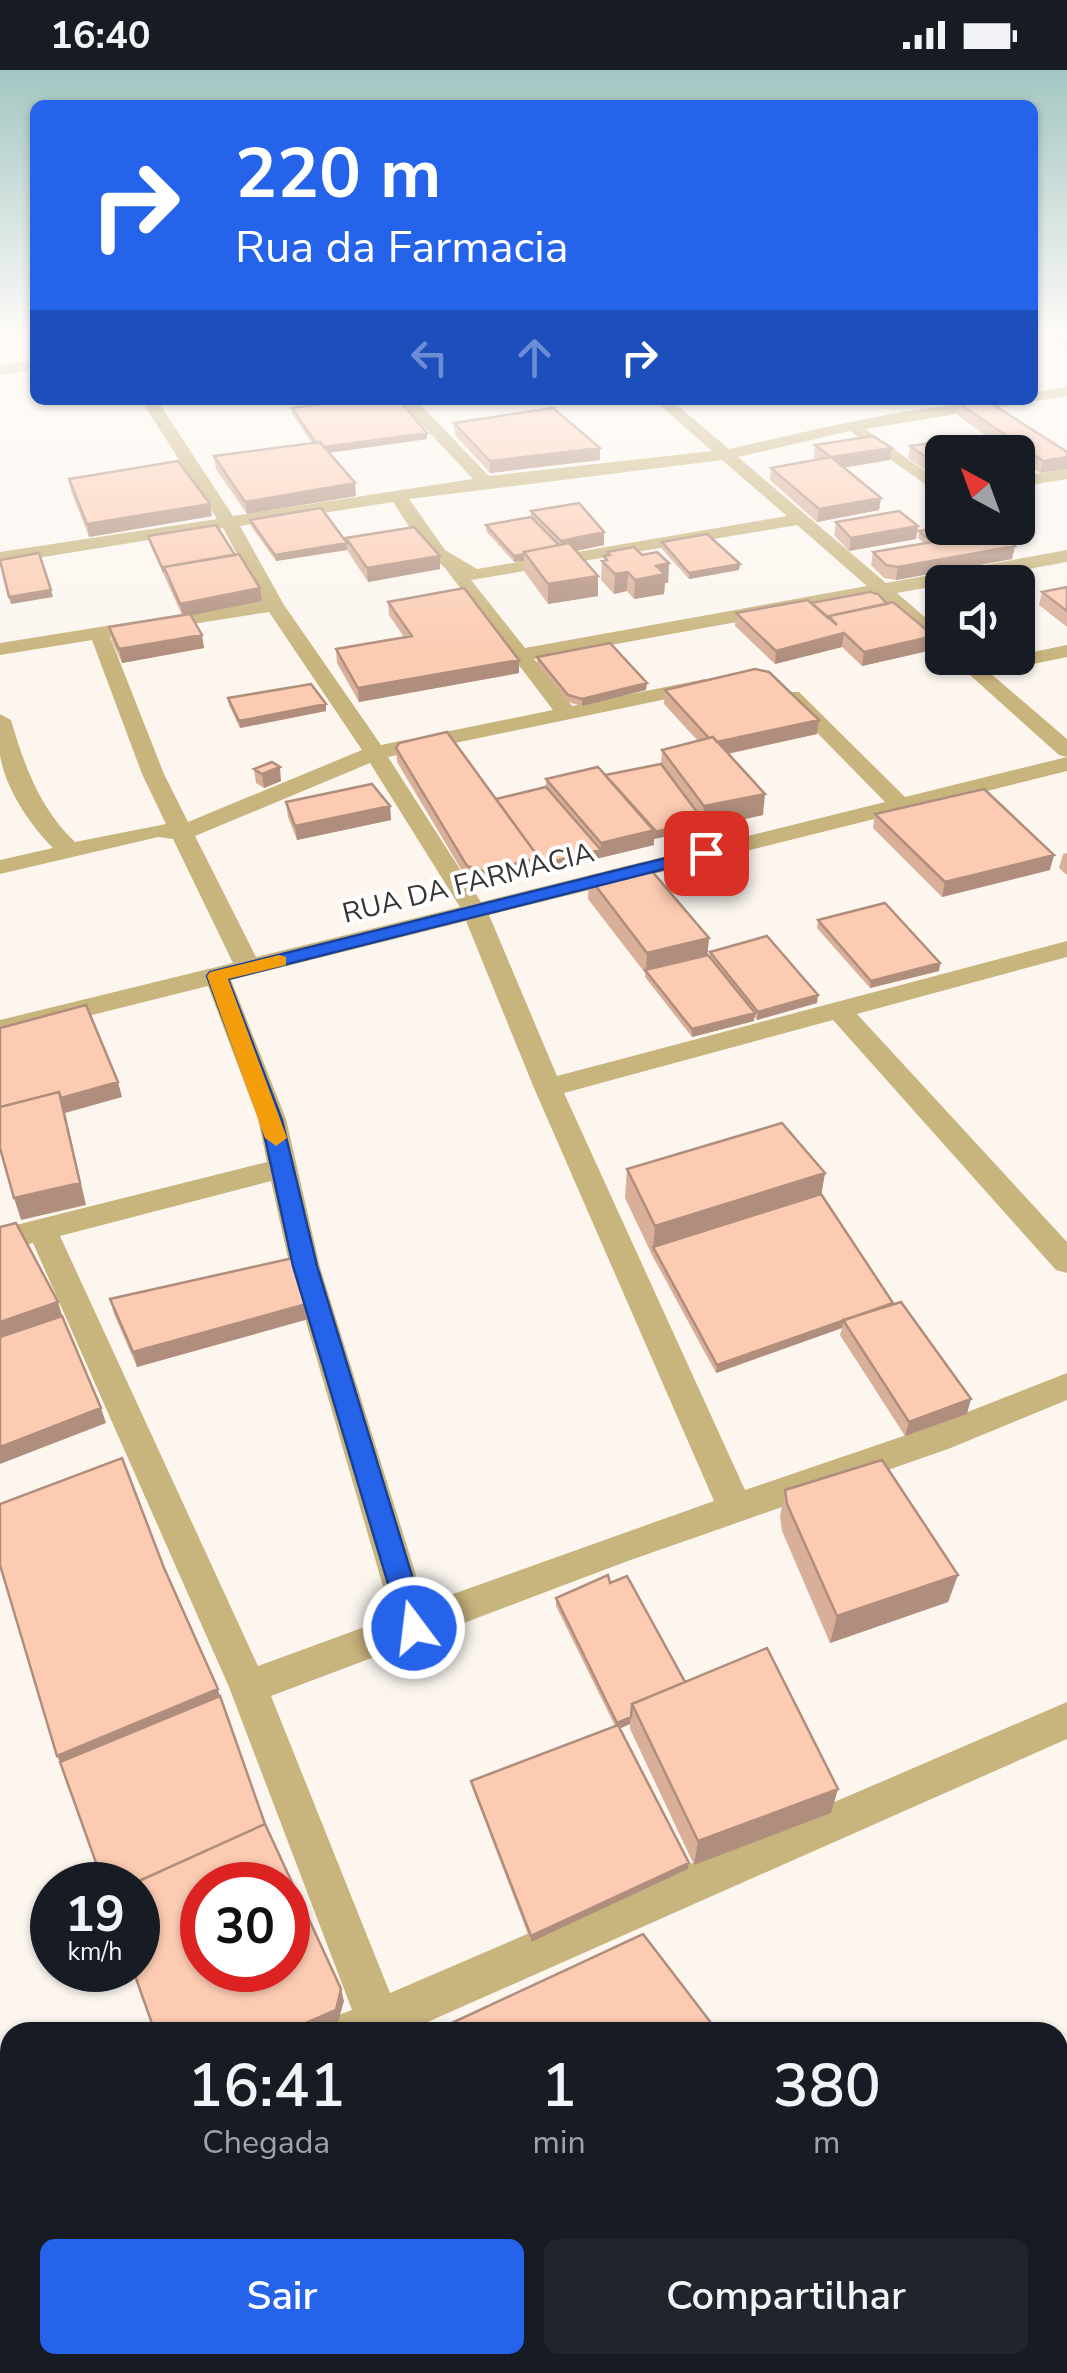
<!DOCTYPE html>
<html lang="pt">
<head>
<meta charset="utf-8">
<style>
	:root { --surface:#171b24; --page:#20242c; --text:#f1f3f6; --muted:#9ea1a6; --accent:#2563eb }
	body { margin:0; font-family:"Nunito Sans",sans-serif; background:var(--page); color:var(--text); height:100vh; display:flex; flex-direction:column; font-size:38px; white-space:nowrap }
	* { box-sizing:border-box; margin:0 }
	p { font-size:32px; color:var(--muted) }
	.icon { flex:none; width:55px; height:55px; fill:none; stroke:currentColor; stroke-width:2; stroke-linecap:round; stroke-linejoin:round }
	.map { position:relative; flex:1; overflow:hidden }
	.sheet { position:absolute; left:0px; top:1952px; width:1068px; height:352px; display:flex; flex-direction:column; background:var(--surface); border-radius:30px 30px 0 0; box-shadow:0 2px 8px #0004 }
	.sheet>* { flex:none }
	.guide { position:absolute; left:30px; top:30px; width:1008px; height:305px; border-radius:15px; box-shadow:0 2px 8px #0004; background:#2563eb; color:#fff; overflow:hidden }
	.needle { width:65px; rotate:319deg }
	.controls { position:absolute; left:925px; top:365px; display:grid; gap:20px }
	.controls a { display:grid; place-items:center; width:110px; height:110px; border-radius:15px; background:var(--surface); box-shadow:0 2px 8px #0004; font-size:50px }
	.speed { position:absolute; left:30px; top:1792px; display:flex; gap:20px; font-size:50px; font-weight:700; text-align:center }
	.speed>* { display:grid; place-content:center; width:130px; height:130px; border-radius:50%; background:var(--surface); box-shadow:0 2px 8px #0004; line-height:1 }
	.speed small { font-size:25px; font-weight:400 }
	.speed .limit { border:15px solid #d22; background:#fff; color:#111 }
	.pin { position:absolute; display:grid; place-items:center; width:85px; height:85px; color:#fff; margin:-42px; border-radius:20px; box-shadow:0 5px 15px #0006 }
	.me { position:absolute; width:110px; margin:-55px; rotate:345deg; stroke-linejoin:round; filter:drop-shadow(0 0 8px #0008) }
	.turn { display:flex; align-items:center; gap:35px; height:210px; padding:0 40px; font-size:45px }
	.turn .icon { width:130px; height:130px; stroke-width:2.5 }
	.turn b { display:block; font-size:70px; line-height:85px }
	.lanes { display:flex; align-items:center; height:95px; padding:0 40px; background:#0003; justify-content:center; gap:50px; direction:ltr }
	.lanes .off { opacity:.35 }
	.eta { display:flex; justify-content:space-evenly; align-items:center; height:170px; text-align:center }
	.eta b { font-size:60px; font-weight:600; line-height:70px }
	.button { display:flex; gap:20px; margin-top:auto; padding:20px 40px }
	.button a { flex:1; height:115px; border-radius:15px; background:var(--accent); color:#fff; font-size:40px; font-weight:600; line-height:115px; text-align:center }
	.button a+a { background:var(--page); color:var(--text) }
	.status { display:flex; justify-content:space-between; align-items:center; height:70px; padding:0 50px; background:var(--surface); direction:ltr }
	.status svg { height:28px; fill:currentColor }
	.map>svg:first-child { display:block }
</style>
</head>
<body>
<div class="status"><b>16:40</b><svg viewBox="0 0 49 12"><path d="M0 12V9h3v3zM5 12V6h3v6zM10 12V3h3v9zM15 12V0h3v12zM26 1h20v11H26zM47 4h2v5h-2z"/></svg></div>
<div class="map">
<svg width="1067" height="2303" viewBox="0 0 1067 2303">
	<rect width="100%" height="100%" fill="#fcf6ef"/>
	<path fill="#f5c4bd" d="M1067,2136V2303H716L732,2295H1058V2141Z"/>
	<g fill="none" stroke-linecap="round" stroke-linejoin="round">
		<path fill="#c8b47d" fill-rule="evenodd" d="M1040,265H1057L1067,270V280Z
			M35,290V300L0,305V295Z
			M1067,316V326L865,359L942,413V426L850,361L738,387L886,513L1067,480V492L897,523L942,562V578L935,576L878,526L534,589L572,636L705,609L715,615L705,621L388,687L481,832L885,732L785,630L782,626L785,622H799L905,727L1067,687V701L489,845L557,1006L1067,871V887L857,944L1067,1172V1203L1056,1200L833,950L564,1023L745,1420L924,1359L1067,1303V1330L948,1379L625,1492L271,1626L390,1923L1067,1632V1669L405,1962H330L336,1946L352,1940L229,1617L33,1173L0,1181V1159L267,1092L258,1049L208,916L0,968V950L233,893L173,769L158,767L0,804V790L53,778C30,755 5,718 0,685C0,672 0,657 0,644L11,650C24,695 40,739 75,772L166,754L142,704L92,570L0,585V573L262,531L223,458L0,494V482L217,449L141,330H157L233,446L473,409L399,330H416L489,406L712,381L654,330H671L729,379C828,357 930,330 1032,330V323ZM722,390L787,446L477,499L445,480L409,429ZM393,432L423,478L445,498L553,640L381,675L284,535L240,456ZM797,455L867,516L525,578L471,510ZM269,542L362,680L188,752L164,704L110,567ZM370,693L460,837L256,887L195,766ZM466,851L534,1018L714,1431L425,1534L320,1197L286,1049L231,910ZM271,1111L290,1197L392,1547L258,1596L60,1166Z
			M1067,399V409L1018,417V407Z
			M1067,575V587L990,603L1067,669V687L1059,685L951,588H973L979,593Z
			M10,2098V2144L0,2149V2101Z
			M1067,2138V2187L1058,2191V2142Z
			M499,2295H549L552,2303H502Z
			M762,2295H825L822,2303H759Z"/>
	</g>
	<path fill="#d9af99" d="M960,334L1067,382L1040,403L1018,388V382H1010L958,346Z
		M292,338L427,363V369L329,383L356,426L247,444L216,399L214,386L313,374L292,344Z
		M454,353L600,390L490,403L455,365Z
		M815,375L890,390L843,397L881,428L879,440L817,452L770,410L771,398L816,390L814,388Z
		M910,376L942,382V412L908,388Z
		M69,409L212,446L89,467L71,421Z
		M531,441L604,475L576,481L598,526L548,534L524,501V491L514,492L486,461V455L531,447Z
		M250,450L346,471V468L440,499L368,512L347,480L276,491L251,456Z
		M836,452L918,456L916,469L849,481L834,465Z
		M919,461L1015,476L1012,489L896,510L884,508L871,495L873,482L924,473L918,468Z
		M148,466L235,485L260,518L262,531L191,545L204,578L122,593L112,571L109,557L182,545L149,472Z
		M662,472L739,500L689,509L662,479Z
		M607,482L642,485L669,493L668,513H665L664,524L634,529L627,521L614,524L601,510L602,491L604,490V486H607Z
		M1067,517V557L1039,535L1042,522Z
		M388,532L519,603L359,632L337,593L336,579L404,567L389,545Z
		M811,533L932,580L862,596L842,577L775,594L735,556L736,543Z
		M537,587L646,620L582,636L568,632L537,594Z
		M665,620L817,664L728,684L763,745L654,769V775L483,816L468,811L397,692L396,678L496,729L546,717V709L605,705L661,694L662,680L698,671L664,634Z
		M228,628L326,634V641L240,658L229,635Z
		M254,699L281,711L264,718L256,713Z
		M286,732L390,736L391,750L297,770L288,747Z
		M875,744L1050,800L942,827L873,758Z
		M1067,783V805L1059,798L1063,784Z
		M589,807L709,868L707,885L710,886V882L817,933L757,950L754,946V951L692,967L645,907V903L588,829Z
		M818,850L940,893L939,901L870,918L817,858Z
		M627,1099L825,1103L821,1124L967,1344L905,1366L840,1265L842,1258L716,1303L652,1185L625,1128Z
		M110,1229L310,1233L312,1248L137,1297L114,1244Z
		M785,1420L958,1505L948,1532L830,1573L782,1461L780,1447Z
		M610,1513L685,1612L838,1719L831,1743L694,1795L630,1659V1654L620,1658L688,1799L531,1872L472,1717L471,1711L615,1656L556,1536V1528Z
		M661,2295H732L716,2303H665Z"/>
	<path fill="#b08e7d" d="M427,363V369L320,384V378Z
		M600,378V390L490,403V391Z
		M892,378L890,390L829,400L831,387Z
		M1067,387V399L1040,403L1043,391Z
		M355,413L356,426L247,444L245,432Z
		M881,428L879,440L817,452L819,439Z
		M210,434L212,446L89,467L87,454Z
		M918,456L916,469L849,481L851,468Z
		M604,462V475L561,484V471Z
		M346,473L347,480L276,491L275,485Z
		M1015,476L1012,489L896,510L898,497Z
		M524,484V491L514,492V486Z
		M440,486V499L368,512L367,498Z
		M669,493L668,513H665L664,524L634,529L635,510L656,496Z
		M740,494L739,500L689,509V503Z
		M628,502L627,521L614,524L615,504Z
		M598,506V526L548,534V514Z
		M260,518L262,531L183,547L180,534Z
		M51,520L53,527L11,534L9,527Z
		M844,563L842,577L775,594L776,581Z
		M202,565L204,578L122,593L119,579Z
		M934,566L932,580L862,596L864,582Z
		M519,590V603L359,632L358,618Z
		M647,613L646,620L582,636V629Z
		M326,634V641L240,658L239,651Z
		M819,650L817,664L712,687L713,673Z
		M280,697L281,711L264,718L262,704Z
		M765,724L763,745L654,769V775L483,816V801L539,788L601,780V773L703,750L704,736Z
		M390,736L391,750L297,770L295,756Z
		M1054,785L1050,800L942,827L945,812Z
		M709,868L707,890L646,901L647,883Z
		M940,893L939,901L870,918L871,911Z
		M818,925L817,933L757,950L758,942Z
		M755,943L754,951L692,967V959Z
		M118,1012L122,1027L65,1043L86,1135L21,1150L14,1128L0,1044Z
		M825,1103L820,1132L653,1177L655,1156Z
		M58,1232L67,1261L0,1284V1252Z
		M310,1233L312,1248L137,1297L133,1282Z
		M843,1251L842,1258L716,1303L717,1295Z
		M971,1329L967,1344L905,1366L909,1352Z
		M101,1338L106,1353L0,1394V1377Z
		M958,1505L948,1532L830,1573L837,1546Z
		M218,1619L222,1633L63,1699L57,1686Z
		M631,1647L630,1654L617,1660V1653Z
		M838,1719L831,1743L694,1795L698,1771Z
		M689,1793L688,1799L531,1872V1866Z
		M341,1919L344,1931L338,1952L313,1962H285Z
		M720,2295H732L716,2303H704Z"/>
	<path fill="#fccbb2" stroke="#b08e7d" stroke-width="2.5" fill-rule="evenodd" d="M350,330H399L427,363L324,377L320,372L316,373L292,338Z
		M986,330L1067,382V387L1043,391L960,334Z
		M553,338L600,378L490,391L454,353Z
		M873,366L892,378L831,387L815,375Z
		M971,367L995,382H942V398L910,376Z
		M320,372L355,413L245,432L214,386Z
		M831,387L881,428L819,439L771,398Z
		M178,391L210,434L87,454L69,409Z
		M579,433L604,462L561,471L531,441Z
		M321,438L347,473L275,485L250,450Z
		M899,441L918,456L851,468L836,452Z
		M531,447L559,475L524,482L525,484L514,486L486,455Z
		M216,455L235,485L164,497V502L148,466Z
		M414,457L440,486L367,498L346,468Z
		M942,457L986,458L992,462L931,472L919,461Z
		M997,461L1015,476L898,497L886,495L873,482Z
		M707,464L740,494L689,503L662,472Z
		M569,473L598,506L548,514L524,482Z
		M634,477L642,485L657,482L669,493L656,496L665,504L635,510L628,502L615,504L602,491L607,490L604,486L610,485L607,482Z
		M39,483L51,520L9,527L0,490Z
		M239,484L260,518L180,534L164,497Z
		M1067,517V541L1042,522Z
		M464,518L519,590L358,618L336,579L412,566L388,532Z
		M870,522L878,524L887,534L829,546L828,548L811,533Z
		M808,530L837,555L829,546L893,532L934,566L864,582L844,563L776,581L736,543Z
		M190,544L202,565L119,579L109,557Z
		M610,573L647,613L582,629L568,625L537,587Z
		M755,599L769,602L819,650L717,672L713,667L709,668L665,620Z
		M311,614L326,634L239,651L228,628Z
		M447,662L539,788L483,801L467,796L396,678L399,673Z
		M713,667L765,724L704,736L662,680Z
		M272,692L280,697L262,704L254,699Z
		M661,694L703,750L655,762L605,705Z
		M598,697L655,760L601,773L546,709Z
		M372,714L390,736L295,756L286,732Z
		M546,717L601,780L539,795V788L496,729Z
		M984,719L1054,785L945,812L875,744Z
		M645,793L709,868L647,883L589,807Z
		M885,833L940,893L871,911L818,850Z
		M767,866L818,925L758,942L710,882Z
		M708,885L755,943L692,959L645,900Z
		M86,935L118,1012L61,1028L59,1022L0,1037V958Z
		M59,1022L80,1113L14,1128L0,1078V1037Z
		M782,1053L825,1103L655,1156L627,1099Z
		M821,1124L893,1233L717,1295L653,1177Z
		M16,1153L58,1232L0,1252V1157Z
		M293,1188L310,1233L133,1282L110,1229Z
		M901,1232L971,1329L909,1352L843,1250Z
		M62,1246L101,1338L0,1377V1267Z
		M122,1388L164,1498L218,1619L57,1686L0,1495V1434Z
		M882,1390L958,1505L837,1546L787,1434L785,1420Z
		M608,1505L610,1513L627,1506L685,1612L632,1634L631,1647L617,1653L556,1528Z
		M767,1578L838,1719L698,1771L632,1634Z
		M220,1626L265,1754L130,1815H104L60,1692Z
		M618,1655L689,1793L531,1866L471,1711Z
		M265,1754L341,1919L336,1940L285,1962H155L133,1900H138V1815H130ZM202,1815H288V1900H202Z
		M643,1864L718,1962H438L439,1959Z
		M666,2295H720L704,2303H670Z"/>
	<linearGradient id="sky" x2="0" y2="1"><stop stop-color="#a3c6c2"/><stop offset="0.45" stop-color="#fefbf8"/><stop offset="1" stop-color="#fefbf8" stop-opacity="0"/></linearGradient>
	<rect width="1067" height="587" fill="url(#sky)"/>
	<path fill="#2563eb" stroke="#184099" stroke-width="2.5" d="M706,778L712,779V787L228,909L282,1050L317,1196L428,1558L424,1567L414,1571L404,1567L293,1196L261,1050L207,906L210,902Z"/>
	<path fill="#f59e0b" d="M279,885L286,887V895L228,909L287,1068L276,1076L265,1068L207,906L210,902Z"/>
	<g text-anchor="middle" stroke-width="8" stroke-linejoin="round" paint-order="stroke">
		<g font-size="28" fill="#383633" stroke="#fff">
			<text transform="translate(468 812) rotate(-14)" y="10">RUA DA FARMACIA</text>
		</g>
	</g>
</svg>
<div class="controls">
<a><svg class="needle" viewBox="-14 -14 28 28"><path d="M0-13l5 13h-10z" fill="#e53935"/><path d="M0 13l5-13h-10z" fill="#9ea1a6"/></svg></a>
<a><svg class="icon" aria-label="sound" viewBox="0 0 24 24"><path d="M4 9h4l5-4v14l-5-4H4zM17 9q2 3 0 6"/></svg></a>
</div>
<div class="speed"><div>19<small>km/h</small></div><div class="limit">30</div></div>
<div class="pin" style="left:706px;top:783px;background:#d93025"><svg class="icon" aria-label="arrive" viewBox="0 0 24 24"><path d="M6 21V4h12l-3 4 3 4H6"/></svg></div>
<svg class="me" style="left:414px;top:1558px" viewBox="-20 -20 40 40"><circle r="17" fill="#2563eb" stroke="#fff" stroke-width="3"/><path d="M0-11L8 9 0 5-8 9z" fill="#fff"/></svg>
<div class="guide">
<div class="turn"><svg class="icon" aria-label="right" viewBox="0 0 24 24"><path d="M7 20v-9h11M14 6l5 5-5 5"/></svg><div><b>220 m</b>Rua da Farmacia</div></div>
<div class="lanes"><svg class="icon off" aria-label="left" viewBox="0 0 24 24"><path d="M17 20v-9H6M10 6l-5 5 5 5"/></svg><svg class="icon off" aria-label="ahead" viewBox="0 0 24 24"><path d="M12 20V5M6 11l6-6 6 6"/></svg><svg class="icon" aria-label="right" viewBox="0 0 24 24"><path d="M7 20v-9h11M14 6l5 5-5 5"/></svg></div>
</div>
<section class="sheet">
<div class="eta">
<div><b>16:41</b><p>Chegada</p></div>
<div><b>1</b><p>min</p></div>
<div><b>380</b><p>m</p></div>
</div>
<div class="button"><a>Sair</a><a>Compartilhar</a></div>
</section>
</div>
</body>
</html>
